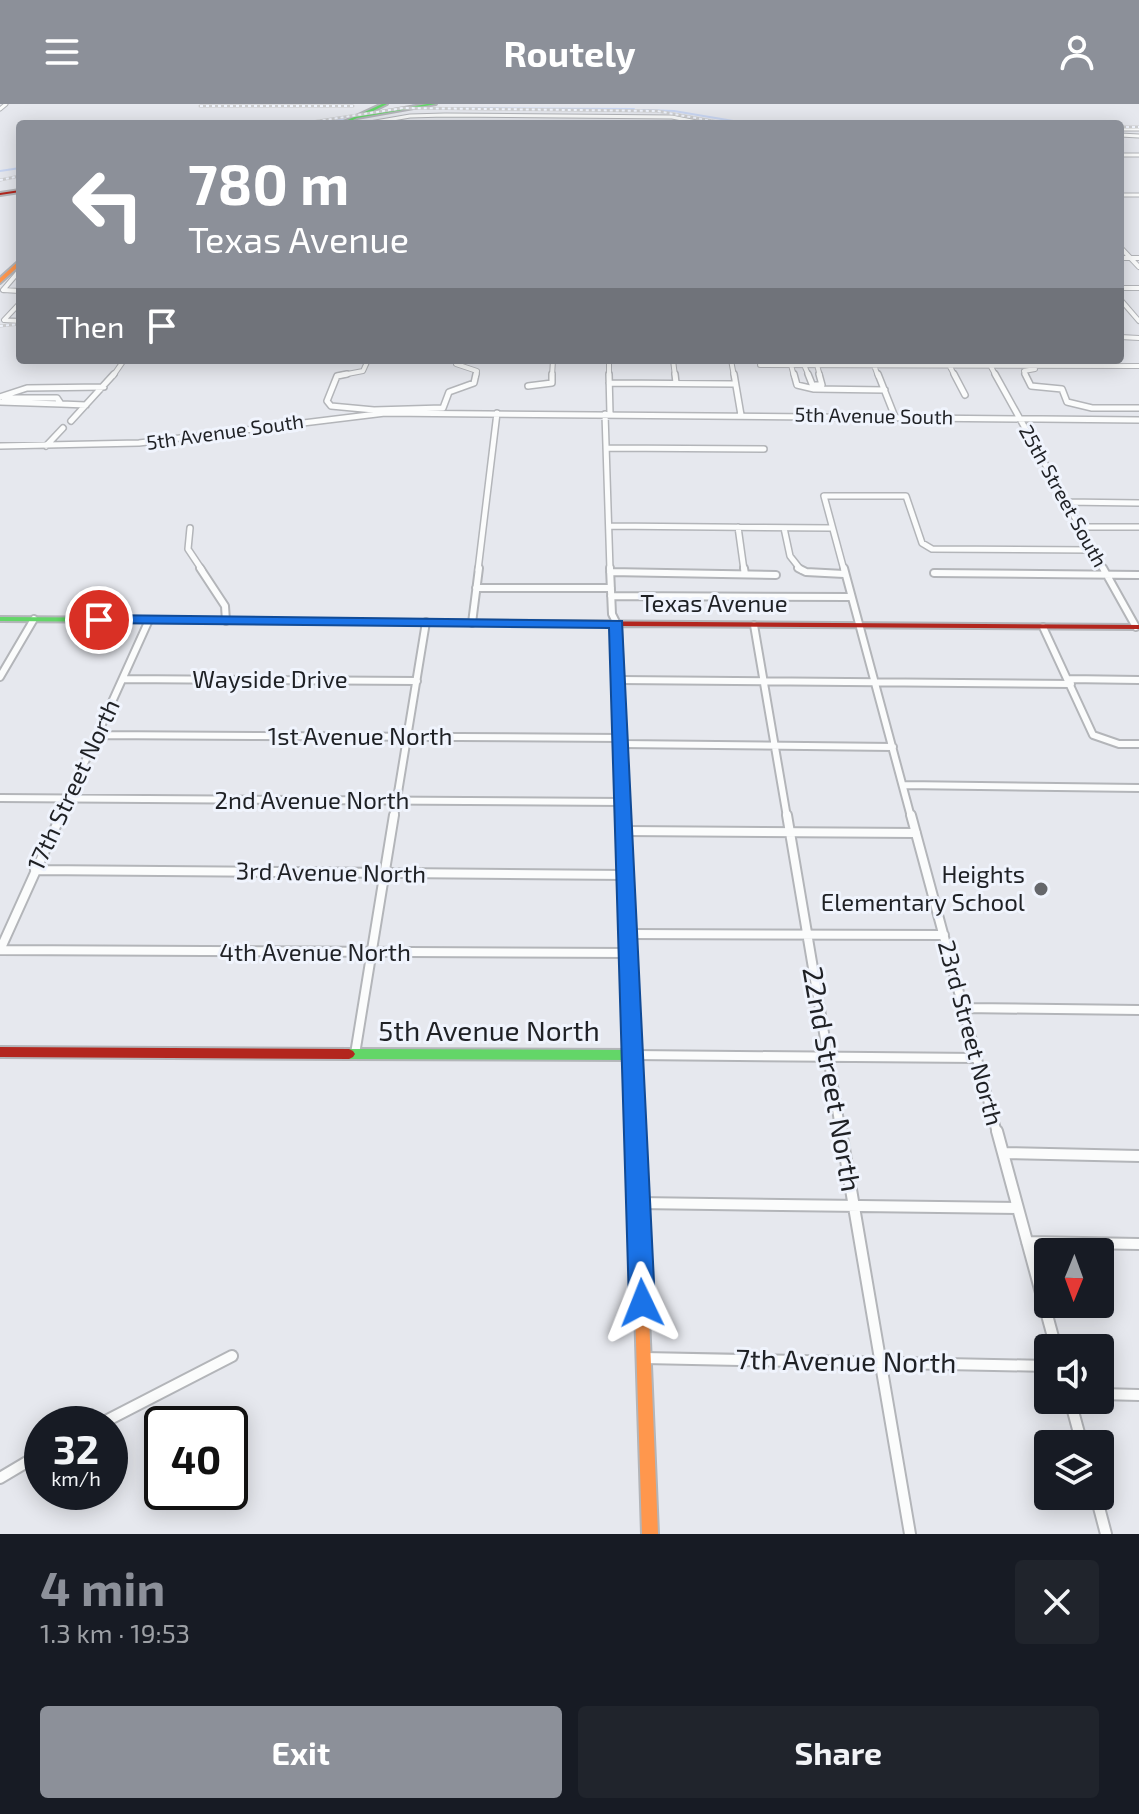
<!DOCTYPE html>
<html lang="en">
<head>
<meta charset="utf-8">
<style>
	:root { --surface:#171b24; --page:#20242c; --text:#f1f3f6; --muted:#9ea1a6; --accent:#8c9099 }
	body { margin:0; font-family:"Exo 2",sans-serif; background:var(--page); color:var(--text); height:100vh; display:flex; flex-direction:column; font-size:30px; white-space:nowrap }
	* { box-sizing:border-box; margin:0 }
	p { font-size:26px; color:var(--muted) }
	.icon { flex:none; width:44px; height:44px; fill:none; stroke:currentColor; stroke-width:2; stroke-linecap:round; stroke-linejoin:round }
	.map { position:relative; height:1430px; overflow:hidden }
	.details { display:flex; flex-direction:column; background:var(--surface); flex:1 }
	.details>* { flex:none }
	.top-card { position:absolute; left:16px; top:16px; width:1108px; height:244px; border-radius:8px; box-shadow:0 4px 20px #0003; background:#8c9099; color:#fff; overflow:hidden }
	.needle { width:52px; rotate:181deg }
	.controls { position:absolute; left:1034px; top:1134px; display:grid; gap:16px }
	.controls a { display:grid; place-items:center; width:80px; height:80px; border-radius:8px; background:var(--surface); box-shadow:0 4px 20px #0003; font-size:40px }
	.speed { position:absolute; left:24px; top:1302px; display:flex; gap:16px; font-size:40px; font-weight:700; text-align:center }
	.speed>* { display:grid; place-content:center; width:104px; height:104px; border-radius:50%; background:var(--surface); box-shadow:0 4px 20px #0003; line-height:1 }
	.speed small { font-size:20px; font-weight:400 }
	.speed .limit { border:4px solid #111; border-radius:12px; background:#fff; color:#111 }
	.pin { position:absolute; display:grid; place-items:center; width:68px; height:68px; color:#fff; margin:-34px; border:4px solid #fff; border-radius:50%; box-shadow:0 2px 8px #0007 }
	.me { position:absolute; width:88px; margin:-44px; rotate:358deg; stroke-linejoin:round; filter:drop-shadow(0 0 6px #0008) }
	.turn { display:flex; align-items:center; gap:28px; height:168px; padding:0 40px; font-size:36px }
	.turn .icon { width:104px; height:104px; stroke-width:2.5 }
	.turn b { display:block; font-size:56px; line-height:68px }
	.then { display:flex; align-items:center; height:76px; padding:0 40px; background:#0003; gap:16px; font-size:30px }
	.round { display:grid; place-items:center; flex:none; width:84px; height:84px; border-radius:8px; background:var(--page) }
	.headline { display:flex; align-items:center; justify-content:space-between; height:136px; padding:0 40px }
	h1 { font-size:48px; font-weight:700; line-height:60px; color:var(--accent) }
	.button { display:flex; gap:16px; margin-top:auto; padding:16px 40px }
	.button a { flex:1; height:92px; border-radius:8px; background:var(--accent); color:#fff; font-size:32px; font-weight:700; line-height:92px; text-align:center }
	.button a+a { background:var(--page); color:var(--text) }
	header { display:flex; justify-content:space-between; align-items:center; height:104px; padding:0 40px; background:var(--accent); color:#fff; font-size:36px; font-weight:700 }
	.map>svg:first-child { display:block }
</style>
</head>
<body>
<header><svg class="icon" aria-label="menu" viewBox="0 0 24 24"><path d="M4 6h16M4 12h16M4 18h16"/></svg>Routely<svg class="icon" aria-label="person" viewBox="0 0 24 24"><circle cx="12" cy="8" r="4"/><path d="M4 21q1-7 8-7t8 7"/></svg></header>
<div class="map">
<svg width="1139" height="1430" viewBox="0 0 1139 1430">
	<rect width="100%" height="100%" fill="#e6e8ee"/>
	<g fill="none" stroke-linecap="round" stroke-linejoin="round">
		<path stroke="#c9d6f2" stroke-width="2" d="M413,1L416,2
			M421,4L634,5
			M642,6L674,7L751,20
			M279,20H298
			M321,20L344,15
			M0,67L20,64"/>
		<g stroke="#b3b5b9" stroke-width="5">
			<path id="street-far5" d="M0,5L6,0
				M364,20L410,12L445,11L672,13L707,20
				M1120,25H1139
				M1120,31L1139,32
				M1120,51H1139
				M1120,91H1139"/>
		</g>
		<g stroke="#b3b5b9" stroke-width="6">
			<path id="street-far4" d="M1120,143L1139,163
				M1120,154H1139
				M1120,184H1139
				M3,186L20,166
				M3,186L20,187
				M1120,195L1139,217
				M20,199L4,216L20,217
				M1120,233L1139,234
				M457,256L456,260L477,267L476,272
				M609,256V272
				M673,256L675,272
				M731,256L734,272
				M752,256H767
				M872,256L878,272
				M760,261L1139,262
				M791,261L794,272
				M804,261L809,272
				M817,261L820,272
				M949,261L955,272
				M990,261L996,272
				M113,272L124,256
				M337,272L363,267L368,256
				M552,272L553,256
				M1026,272L1024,267L1035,265"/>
		</g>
		<g stroke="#b3b5b9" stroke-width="8">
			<path id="street-far3" d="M347,270L337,272L327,297L331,302L374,306L443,304L449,288L474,279L476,270
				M609,270L610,310
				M675,270L676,279
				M734,270L741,311
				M794,270L797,281L814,285
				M808,270L814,285L885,286
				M878,270L895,313
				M954,270L965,291
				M995,270L1104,466
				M1025,270L1031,282L1062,285L1067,298L1092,304H1139
				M609,279L735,280
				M815,281H822L819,270
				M528,282L552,279V270
				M0,293L27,284L104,283
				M4,294H57L61,300L86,301
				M0,298L61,300
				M605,310L610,466
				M71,317L114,270
				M0,342L139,339L385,309L1139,316
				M46,342L63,324
				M606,344L764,345
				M1065,398L1139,399
				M609,422L831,424
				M738,423L744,466
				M1079,423H1139
				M190,424L188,445L202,466
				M784,424L790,452L801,466
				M478,466L497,309
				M844,466L824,392H906L922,439L932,445L1092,446"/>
		</g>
		<g stroke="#b3b5b9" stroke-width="10">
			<path id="street-far2" d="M200,464L225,502L226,517
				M610,464L612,510L617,520
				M744,464L745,470
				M798,464L806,468L844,470
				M844,464L911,713
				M1103,464L1136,523
				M610,468L776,471
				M934,469L1139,471
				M476,484H611
				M611,492L851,493
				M472,519L479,464
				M754,521L787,713
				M1043,523L1093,631L1119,640H1139
				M0,573L34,515
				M123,575L417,577
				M1068,575L1139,576
				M620,576L1071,580
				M97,631L622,634
				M622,640L893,643
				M904,681L1139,684
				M0,694L624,698
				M60,713L149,516
				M394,713L426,518"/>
		</g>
		<g stroke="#b3b5b9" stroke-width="12">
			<path id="street-far1" d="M787,711L841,1029
				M911,711L997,1029
				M625,727L916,729
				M35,766L627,771
				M629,830L944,831
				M0,846L630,849
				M0,846L61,711
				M963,904L1139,906
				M355,950L394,711
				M633,951L977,954"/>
		</g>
		<g stroke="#b3b5b9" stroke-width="14">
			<path id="street" d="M841,1027L910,1430
				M997,1027L1056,1244
				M1003,1049L1139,1052
				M638,1099L1018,1104
				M1027,1138L1139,1140
				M644,1254L1048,1262
				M1100,1290L1139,1291
				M1070,1296L1082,1340
				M100,1320L232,1252
				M0,1374L42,1349
				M1096,1392L1106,1430"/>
		</g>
		<g stroke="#b3b5b9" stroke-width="4">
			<path id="fast" d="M382,0H387L365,11L427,0H436L357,14L344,20H339Z
				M0,513L555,517L559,519L555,521L0,517Z
				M349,945L633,946L637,948L639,951L637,954L633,956L349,955L345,953L343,950L345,947Z"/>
		</g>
		<g stroke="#b3b5b9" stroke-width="4">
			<path id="slow" d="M20,156V161L0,179V174Z
				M636,1039L641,1040L642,1044L658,1430H642L630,1044L631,1040Z"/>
		</g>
		<g stroke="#b3b5b9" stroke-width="4">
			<path id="jam" d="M20,86V88L0,91V89Z
				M552,517L1139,521V525L621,522L642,1044L641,1048L636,1049L631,1048L630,1044L613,522L555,521L551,519Z
				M0,943L349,945L353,947L355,950L353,953L349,955L0,953Z"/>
		</g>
		<use href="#street-far5" stroke="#fbfcfc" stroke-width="3"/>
		<use href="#street-far4" stroke="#fbfcfc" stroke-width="4"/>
		<use href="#street-far3" stroke="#fbfcfc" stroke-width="5"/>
		<use href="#street-far2" stroke="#fbfcfc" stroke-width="6"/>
		<use href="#street-far1" stroke="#fbfcfc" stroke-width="8"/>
		<use href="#street" stroke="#fbfcfc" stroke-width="10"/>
		<use href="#fast" fill="#63d668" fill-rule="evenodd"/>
		<use href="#slow" fill="#ff974d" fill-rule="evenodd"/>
		<use href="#jam" fill="#b3261e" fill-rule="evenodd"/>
		<g stroke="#cdced0" stroke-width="3">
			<path id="rail" d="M200,2H353
				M299,20L403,4L657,7L729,20
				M1120,23H1139
				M0,76L20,72
				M0,222L20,220"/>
		</g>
		<use href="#rail" stroke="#f0f4fd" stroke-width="2" stroke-dasharray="3" stroke-linecap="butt"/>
	</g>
	<path fill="#1a73e8" stroke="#114b97" stroke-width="2" d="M99,511L622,517L655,1199L651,1208L642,1211L633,1208L629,1199L609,524L93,519L91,516Z"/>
	<circle fill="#65676b" stroke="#f0f4fd" stroke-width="3" cx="1041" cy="785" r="8"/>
	<g text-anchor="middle" stroke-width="6" stroke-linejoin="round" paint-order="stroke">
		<g font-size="20" fill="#1f2125" stroke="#f0f4fd">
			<text transform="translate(874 312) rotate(1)" y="7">5th Avenue South</text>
			<text transform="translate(225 328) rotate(-8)" y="7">5th Avenue South</text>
			<text transform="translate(1063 392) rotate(61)" y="7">25th Street South</text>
		</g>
		<g font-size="24" fill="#1f2125" stroke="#f0f4fd">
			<text x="714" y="508">Texas Avenue</text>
			<text x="270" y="584">Wayside Drive</text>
			<text x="360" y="641">1st Avenue North</text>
			<text transform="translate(74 681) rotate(-65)" y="8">17th Street North</text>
			<text x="312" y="705">2nd Avenue North</text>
			<text transform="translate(331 769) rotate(1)" y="8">3rd Avenue North</text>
			<text x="315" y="857">4th Avenue North</text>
			<text transform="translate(970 929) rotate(75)" y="8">23rd Street North</text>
		</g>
		<g font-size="24" fill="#1f2125" stroke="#f0f4fd" text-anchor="end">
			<text x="1025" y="779">Heights<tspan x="1025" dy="28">Elementary School</tspan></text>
		</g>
		<g font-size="28" fill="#1f2125" stroke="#f0f4fd">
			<text x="489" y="937">5th Avenue North</text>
			<text transform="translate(832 975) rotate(80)" y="10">22nd Street North</text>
			<text transform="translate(846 1257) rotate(1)" y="10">7th Avenue North</text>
		</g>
	</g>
</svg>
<div class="controls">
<a><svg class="needle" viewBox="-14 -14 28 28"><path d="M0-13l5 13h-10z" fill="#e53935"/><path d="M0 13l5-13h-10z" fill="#9ea1a6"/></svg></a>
<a><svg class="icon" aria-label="sound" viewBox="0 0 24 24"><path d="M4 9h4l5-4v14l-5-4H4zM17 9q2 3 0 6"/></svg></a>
<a><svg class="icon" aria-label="layers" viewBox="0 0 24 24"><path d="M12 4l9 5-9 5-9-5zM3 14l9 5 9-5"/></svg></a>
</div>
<div class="speed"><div>32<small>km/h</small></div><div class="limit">40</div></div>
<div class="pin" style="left:99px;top:516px;background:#d93025"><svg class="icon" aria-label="arrive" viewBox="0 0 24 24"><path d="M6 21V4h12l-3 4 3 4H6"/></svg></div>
<svg class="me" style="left:642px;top:1199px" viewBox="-20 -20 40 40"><path d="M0-17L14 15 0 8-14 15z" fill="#1a73e8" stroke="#fff" stroke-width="4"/></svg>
<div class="top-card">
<div class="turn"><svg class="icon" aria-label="left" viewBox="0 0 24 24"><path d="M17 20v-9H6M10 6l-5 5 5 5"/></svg><div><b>780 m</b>Texas Avenue</div></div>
<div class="then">Then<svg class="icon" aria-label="arrive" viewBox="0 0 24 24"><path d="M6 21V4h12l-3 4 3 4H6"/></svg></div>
</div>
</div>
<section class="details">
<div class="headline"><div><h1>4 min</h1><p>1.3 km · 19:53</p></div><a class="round"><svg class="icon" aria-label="close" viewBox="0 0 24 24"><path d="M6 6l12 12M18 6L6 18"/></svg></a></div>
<div class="button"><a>Exit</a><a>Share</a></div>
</section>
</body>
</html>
